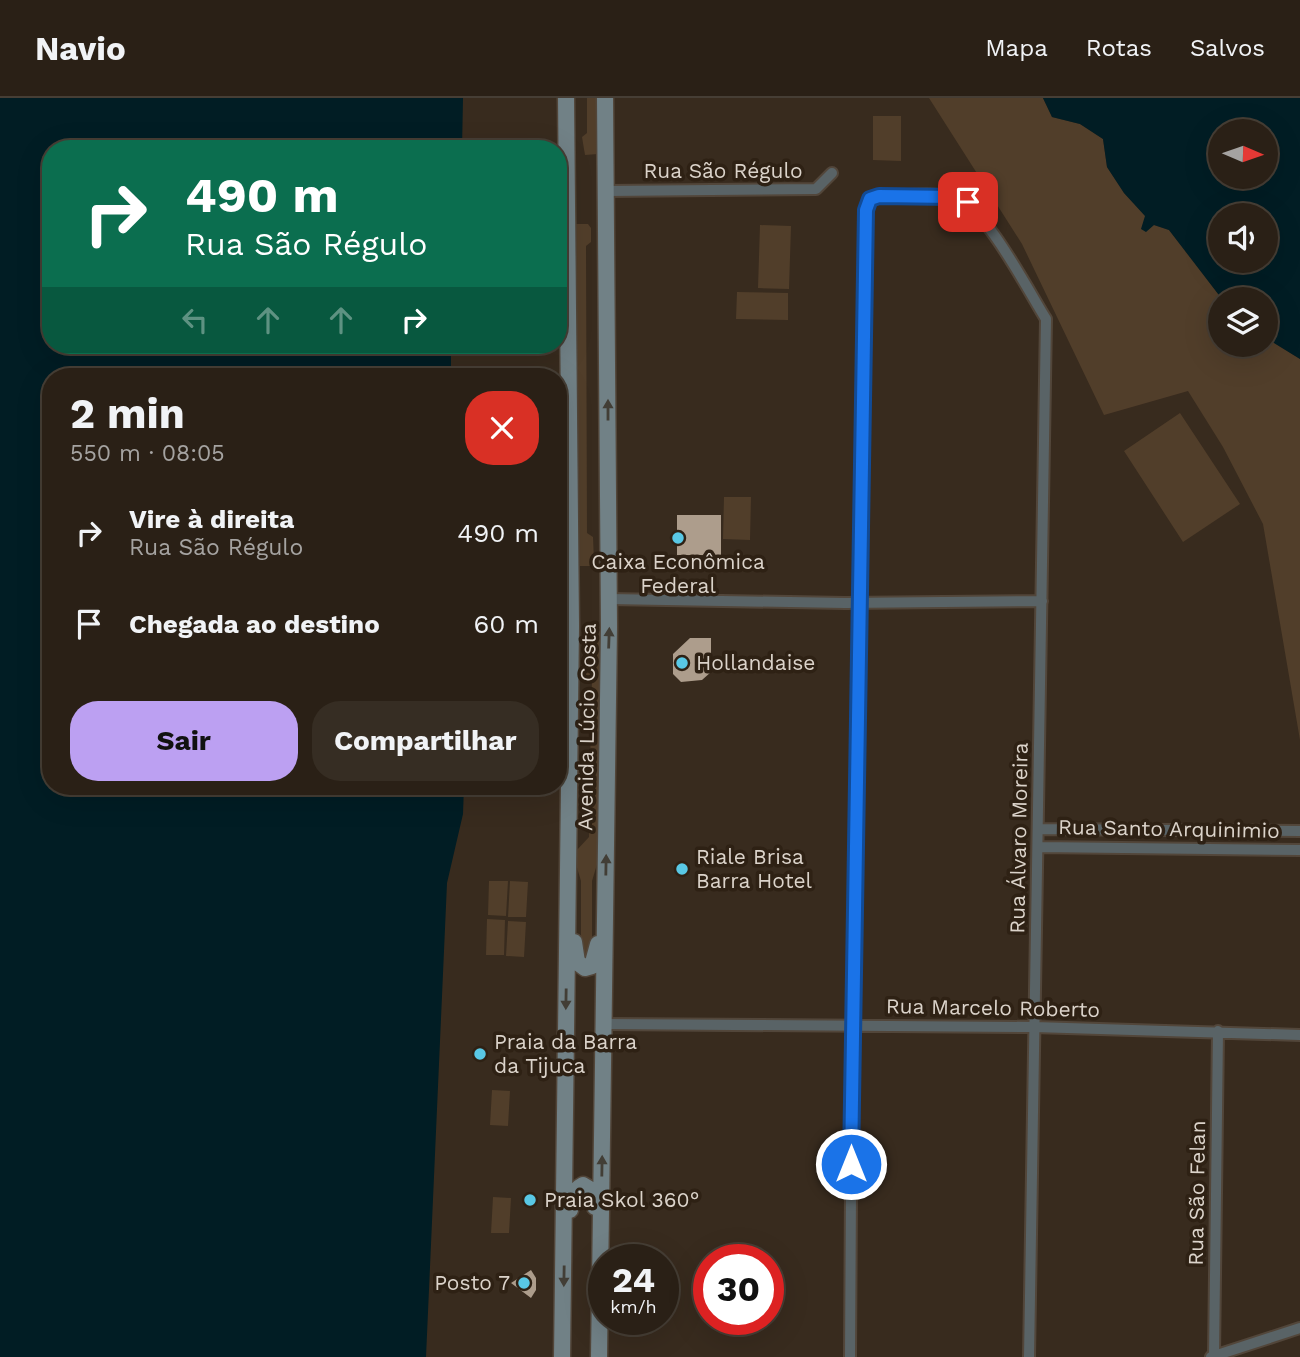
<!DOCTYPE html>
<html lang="pt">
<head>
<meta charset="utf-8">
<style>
	:root { --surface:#2a2016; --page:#362d23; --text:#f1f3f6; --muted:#a5a3a1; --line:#463e35; --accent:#bca0f2 }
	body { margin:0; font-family:"Work Sans",sans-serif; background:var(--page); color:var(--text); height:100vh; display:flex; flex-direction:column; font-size:26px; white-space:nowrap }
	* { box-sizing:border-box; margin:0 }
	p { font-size:23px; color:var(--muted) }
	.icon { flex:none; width:38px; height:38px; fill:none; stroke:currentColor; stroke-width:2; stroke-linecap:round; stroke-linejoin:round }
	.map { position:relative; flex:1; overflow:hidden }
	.side { position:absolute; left:42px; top:270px; width:525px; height:427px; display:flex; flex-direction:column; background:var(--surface); border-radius:28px; box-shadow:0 7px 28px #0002,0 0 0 2px var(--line) }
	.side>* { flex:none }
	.guide { position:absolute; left:42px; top:42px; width:525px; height:214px; border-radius:28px; box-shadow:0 7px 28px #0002,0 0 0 2px var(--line); background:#0b6e4f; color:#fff; overflow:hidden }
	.needle { width:46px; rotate:92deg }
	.controls { position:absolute; left:1208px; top:21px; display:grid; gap:14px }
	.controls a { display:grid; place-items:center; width:70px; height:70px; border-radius:50%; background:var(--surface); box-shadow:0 7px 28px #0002,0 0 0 2px var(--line); font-size:35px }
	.speed { position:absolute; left:588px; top:1146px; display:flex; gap:14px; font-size:35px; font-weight:700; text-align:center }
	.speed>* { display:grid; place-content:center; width:91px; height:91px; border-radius:50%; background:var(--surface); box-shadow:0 7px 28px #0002,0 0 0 2px var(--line); line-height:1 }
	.speed small { font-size:18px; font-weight:400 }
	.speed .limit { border:10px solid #d22; background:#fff; color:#111 }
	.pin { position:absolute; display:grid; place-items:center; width:60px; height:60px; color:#fff; margin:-30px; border-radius:14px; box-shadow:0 4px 10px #0006 }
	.me { position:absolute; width:77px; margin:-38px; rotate:0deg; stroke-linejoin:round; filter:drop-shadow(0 0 5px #0008) }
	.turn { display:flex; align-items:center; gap:24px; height:147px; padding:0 28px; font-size:32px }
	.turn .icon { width:91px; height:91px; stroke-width:2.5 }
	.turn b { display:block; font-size:49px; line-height:60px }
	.lanes { display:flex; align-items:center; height:66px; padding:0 28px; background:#0003; justify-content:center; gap:35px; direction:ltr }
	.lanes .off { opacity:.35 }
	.round { display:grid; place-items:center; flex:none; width:74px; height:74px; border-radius:28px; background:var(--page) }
	.summary { display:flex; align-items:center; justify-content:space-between; height:119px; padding:0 28px }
	h1 { font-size:42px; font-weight:700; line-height:52px }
	.cta { display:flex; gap:14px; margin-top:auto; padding:14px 28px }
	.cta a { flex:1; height:80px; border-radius:28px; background:var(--accent); color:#111; font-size:28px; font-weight:700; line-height:80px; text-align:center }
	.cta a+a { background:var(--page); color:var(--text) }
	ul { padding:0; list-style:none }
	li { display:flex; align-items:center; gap:21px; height:91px; padding:0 28px }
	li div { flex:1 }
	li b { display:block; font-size:26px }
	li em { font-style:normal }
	header { display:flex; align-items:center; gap:42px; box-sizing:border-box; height:98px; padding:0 35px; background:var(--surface); border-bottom:2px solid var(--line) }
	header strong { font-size:33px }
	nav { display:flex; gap:38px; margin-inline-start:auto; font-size:24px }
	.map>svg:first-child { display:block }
</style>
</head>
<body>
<header>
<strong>Navio</strong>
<nav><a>Mapa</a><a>Rotas</a><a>Salvos</a></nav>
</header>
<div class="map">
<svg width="1300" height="1259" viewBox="0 0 1300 1259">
	<rect width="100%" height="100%" fill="#382b1e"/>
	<path fill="#513e2a" d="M587,0H597L598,56L585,57L582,39L587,35Z
		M929,0H1043L1052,19L1080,26L1103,41L1107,69L1124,95L1154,127L1169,132L1222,201L1220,247H1265V237L1266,240L1300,261V642L1263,426L1223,349L1188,293L1104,317L1022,146Z
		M873,18H901V63L873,62Z
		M576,126H588L591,130V144L586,148L587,435L593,439L594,463L591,468H578Z
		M760,127L791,128L789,191L758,190Z
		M737,194L788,195V222L736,221Z
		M1180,315L1240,406L1183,444L1124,353Z
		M724,399H751L750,442L723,441Z
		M589,532L601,533L598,763L592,783V855L585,860L581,855V783L575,763L576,753L589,739L590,683L579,679V675L590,670L592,579L581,576V569L592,567L585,557L586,534Z
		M489,783H508L506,818L488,817Z
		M510,783L528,784L526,819H508Z
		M487,821L505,822L504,857H486Z
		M508,823L526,824L524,859L506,858Z
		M492,992L510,993L508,1028L490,1027Z
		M493,1099L511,1100L509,1135H491Z"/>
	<path fill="#011d24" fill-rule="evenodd" d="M0,0H463L462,51H51V247H451V278H51V688H464L463,716L447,785L426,1259H0Z
		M1043,0H1300V261L1266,240L1265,201H1253L1242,196L1232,201H1222L1169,132L1154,127L1146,134L1141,131L1145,118L1124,95L1107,69L1103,41L1080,26L1052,19ZM1220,33H1265V79H1220ZM1220,117H1265V163H1220Z"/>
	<path fill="#ad9d8c" d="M677,417H721V457H677Z
		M690,540H711V574L702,582L681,584L673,576V556Z
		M531,1172L536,1180V1192L531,1200L511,1185Z"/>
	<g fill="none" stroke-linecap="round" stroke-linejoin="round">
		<g stroke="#52463a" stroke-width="14">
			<path id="minor" d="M607,93L816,91L832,75
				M609,501L845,505L1042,503
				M1039,731L1300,733
				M1038,749L1300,752
				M602,926L1034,929L1300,937
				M1214,1258L1218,933
				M850,1259L852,928L866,112L871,101L879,98C902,98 931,94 954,99C983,105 1029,194 1046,221L1029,1259
				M1211,1259L1300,1230"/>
		</g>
		<g stroke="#52463a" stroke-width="19">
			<path id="secondary" d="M574,844L577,864L585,870L592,868L598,846
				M570,1112C572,1101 572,1093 583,1087L593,1093L595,1109
				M562,1259L571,528L566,0
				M599,1259L609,529L605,0"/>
		</g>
		<use href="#minor" stroke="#596366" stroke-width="10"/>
		<use href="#secondary" stroke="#718186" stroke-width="16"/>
	</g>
	<defs><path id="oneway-solid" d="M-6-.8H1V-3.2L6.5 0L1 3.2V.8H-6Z" transform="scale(1.75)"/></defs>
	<g fill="#423e36">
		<use href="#oneway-solid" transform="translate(608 312) rotate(-90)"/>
		<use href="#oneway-solid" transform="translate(609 540) rotate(-88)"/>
		<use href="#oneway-solid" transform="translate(606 767) rotate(-89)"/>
		<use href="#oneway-solid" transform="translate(566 901) rotate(91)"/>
		<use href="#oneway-solid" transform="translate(602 1068) rotate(-89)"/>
		<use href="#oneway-solid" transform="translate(564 1178) rotate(91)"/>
	</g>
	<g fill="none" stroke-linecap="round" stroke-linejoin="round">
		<g stroke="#114b97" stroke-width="18">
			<path id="route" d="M851,1066L866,112L870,101L879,98L953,99L968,104"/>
		</g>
		<use href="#route" stroke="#1a73e8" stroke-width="12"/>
	</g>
	<g fill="#59c8e5" stroke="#2e2114" stroke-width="2.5">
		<circle cx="678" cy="440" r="7"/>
		<circle cx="682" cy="565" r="7"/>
		<circle cx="682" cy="771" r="7"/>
		<circle cx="480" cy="956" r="7"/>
		<circle cx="530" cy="1102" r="7"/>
		<circle cx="524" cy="1185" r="7"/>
	</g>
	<g text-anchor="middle" stroke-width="7" stroke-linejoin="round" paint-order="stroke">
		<g font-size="21" fill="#dbd3ca" stroke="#2e2114">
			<text x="723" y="80">Rua São Régulo</text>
			<text transform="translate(587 629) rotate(-89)" y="7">Avenida Lúcio Costa</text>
			<text transform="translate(1169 731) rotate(1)" y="7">Rua Santo Arquinimio</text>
			<text transform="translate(1019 740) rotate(-89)" y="7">Rua Álvaro Moreira</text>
			<text transform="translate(993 910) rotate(1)" y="7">Rua Marcelo Roberto</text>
			<text transform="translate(1197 1095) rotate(-89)" y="7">Rua São Felan</text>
		</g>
		<g font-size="21" fill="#dbd3ca" stroke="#2e2114" text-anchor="start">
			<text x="678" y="471" text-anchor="middle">Caixa Econômica<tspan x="678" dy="24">Federal</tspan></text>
			<text x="696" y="572">Hollandaise</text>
			<text x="696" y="766">Riale Brisa<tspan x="696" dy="24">Barra Hotel</tspan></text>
			<text x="494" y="951">Praia da Barra<tspan x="494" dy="24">da Tijuca</tspan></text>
			<text x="544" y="1109">Praia Skol 360°</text>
			<text x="510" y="1192" text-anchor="end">Posto 7</text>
		</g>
	</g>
</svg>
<div class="controls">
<a><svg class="needle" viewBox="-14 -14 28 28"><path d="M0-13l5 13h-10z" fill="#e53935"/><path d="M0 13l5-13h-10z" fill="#a5a3a1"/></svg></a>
<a><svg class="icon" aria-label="sound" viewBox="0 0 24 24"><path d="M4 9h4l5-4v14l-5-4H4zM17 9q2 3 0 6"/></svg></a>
<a><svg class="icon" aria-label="layers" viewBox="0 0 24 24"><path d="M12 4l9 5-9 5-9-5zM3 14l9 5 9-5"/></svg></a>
</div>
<div class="speed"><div>24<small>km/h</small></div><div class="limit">30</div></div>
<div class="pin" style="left:968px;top:104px;background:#d93025"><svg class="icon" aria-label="arrive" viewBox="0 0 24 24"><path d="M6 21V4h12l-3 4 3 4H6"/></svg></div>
<svg class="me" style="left:851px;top:1066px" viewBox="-20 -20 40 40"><circle r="17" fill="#1a73e8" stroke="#fff" stroke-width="3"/><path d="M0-11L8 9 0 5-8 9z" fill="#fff"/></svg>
<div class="guide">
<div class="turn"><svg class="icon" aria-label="right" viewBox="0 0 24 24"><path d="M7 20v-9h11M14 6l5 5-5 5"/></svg><div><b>490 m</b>Rua São Régulo</div></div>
<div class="lanes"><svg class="icon off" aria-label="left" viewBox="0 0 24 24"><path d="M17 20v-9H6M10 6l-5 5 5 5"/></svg><svg class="icon off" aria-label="ahead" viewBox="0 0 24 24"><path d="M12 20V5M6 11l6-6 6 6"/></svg><svg class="icon off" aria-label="ahead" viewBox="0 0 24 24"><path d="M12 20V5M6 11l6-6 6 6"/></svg><svg class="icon" aria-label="right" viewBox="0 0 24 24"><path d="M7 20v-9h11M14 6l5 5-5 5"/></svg></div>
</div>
<section class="side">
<div class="summary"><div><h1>2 min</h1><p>550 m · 08:05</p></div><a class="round" style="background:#d93025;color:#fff"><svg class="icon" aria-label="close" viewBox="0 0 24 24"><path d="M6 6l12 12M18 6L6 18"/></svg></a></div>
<ul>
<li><svg class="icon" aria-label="right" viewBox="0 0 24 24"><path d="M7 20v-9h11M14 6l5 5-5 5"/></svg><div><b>Vire à direita</b><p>Rua São Régulo</p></div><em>490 m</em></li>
<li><svg class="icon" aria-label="arrive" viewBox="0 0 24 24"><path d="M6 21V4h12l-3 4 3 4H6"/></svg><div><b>Chegada ao destino</b></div><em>60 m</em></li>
</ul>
<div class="cta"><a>Sair</a><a>Compartilhar</a></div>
</section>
</div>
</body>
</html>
